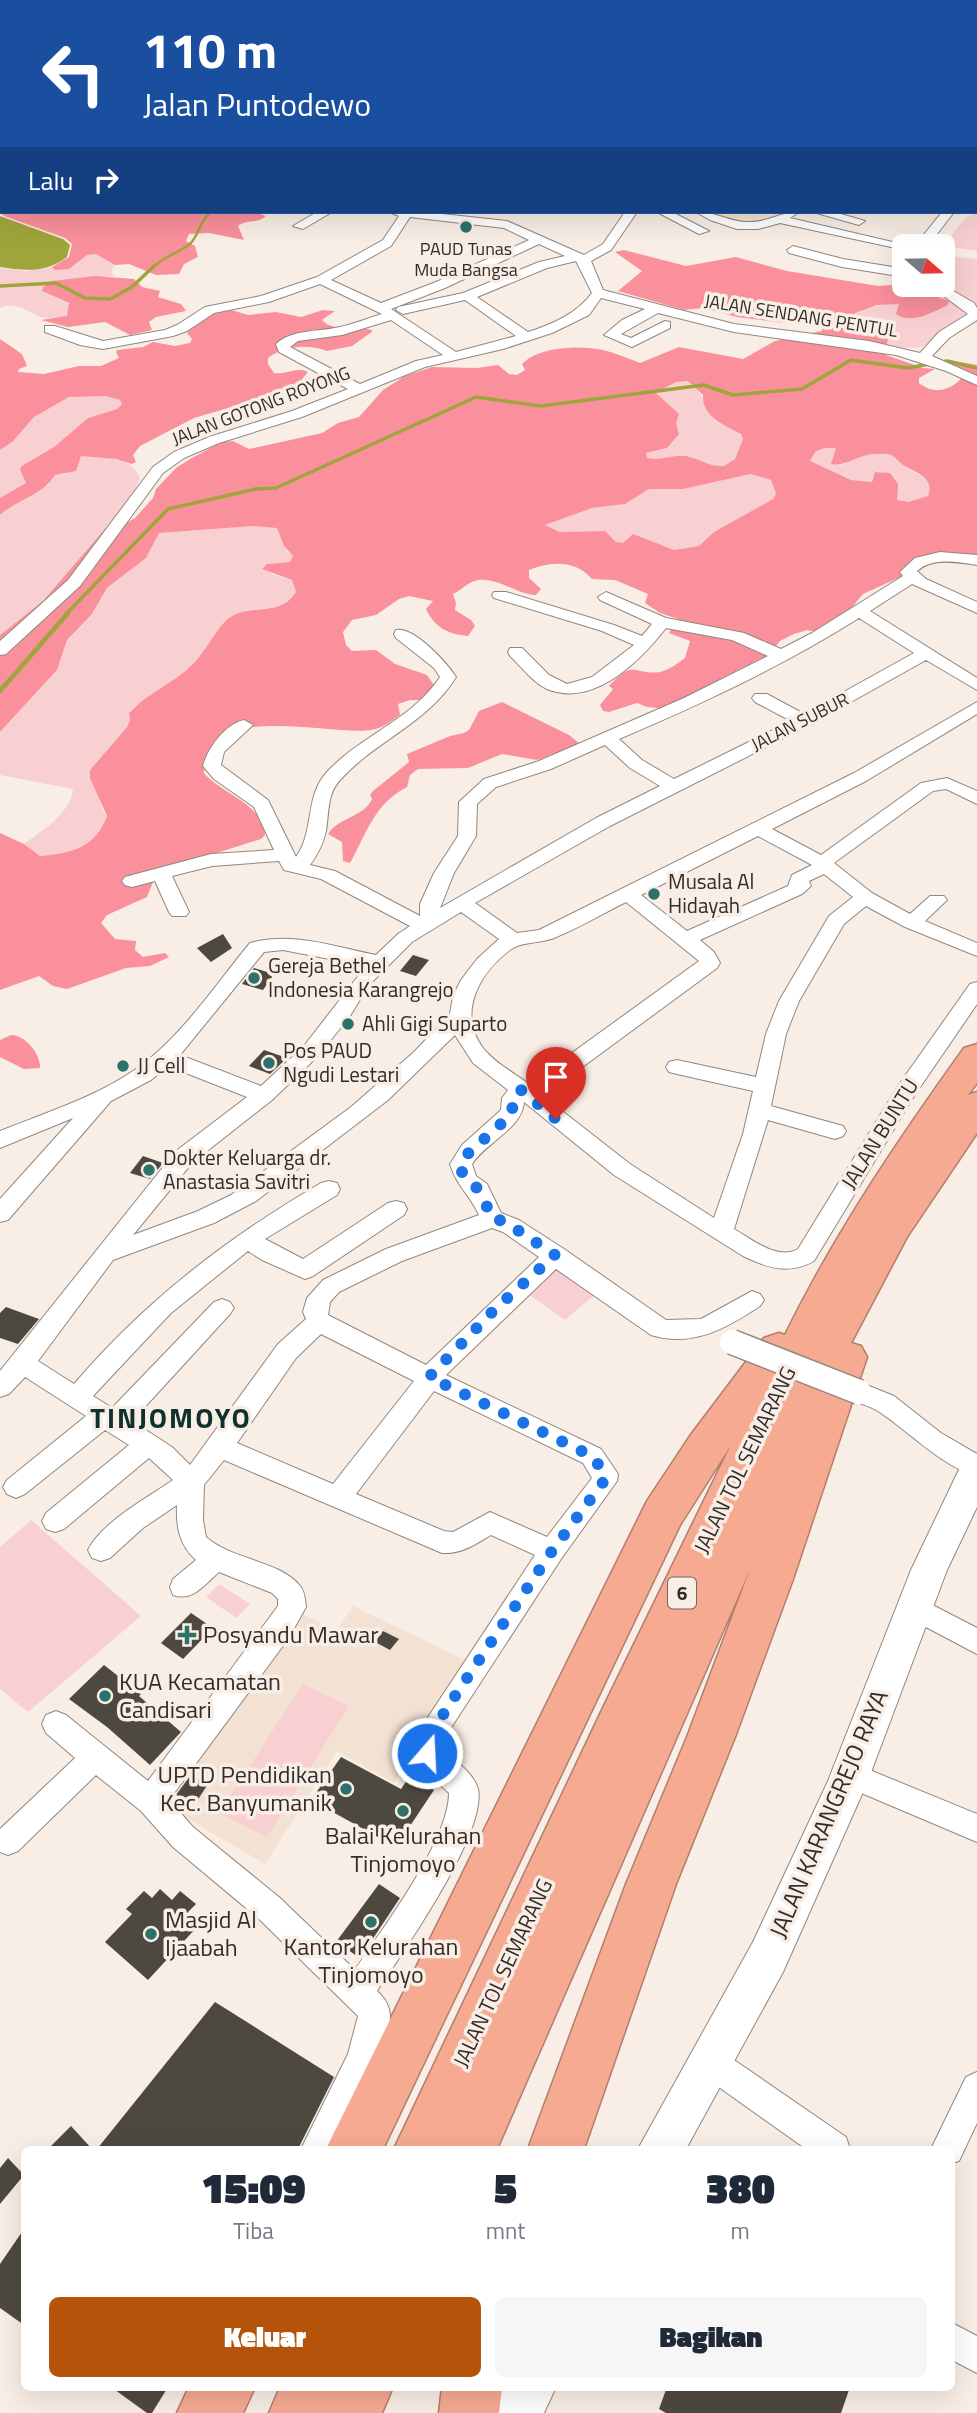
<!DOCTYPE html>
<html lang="id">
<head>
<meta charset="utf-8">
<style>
	:root { --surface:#fff; --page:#f6f6f7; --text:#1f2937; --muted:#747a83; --accent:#b45309 }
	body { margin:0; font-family:"Titillium Web",sans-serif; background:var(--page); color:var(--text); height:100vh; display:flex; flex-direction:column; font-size:26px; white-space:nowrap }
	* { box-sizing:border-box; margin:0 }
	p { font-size:23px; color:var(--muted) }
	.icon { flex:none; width:38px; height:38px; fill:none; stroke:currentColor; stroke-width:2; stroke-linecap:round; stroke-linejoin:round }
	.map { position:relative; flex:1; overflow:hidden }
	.panel { position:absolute; left:21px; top:2146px; width:934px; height:245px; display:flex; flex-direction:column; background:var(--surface); border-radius:10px; box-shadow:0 7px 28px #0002 }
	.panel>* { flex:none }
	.banner { position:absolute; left:0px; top:0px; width:978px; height:214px; box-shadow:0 7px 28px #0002; background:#1a4fa0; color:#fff; overflow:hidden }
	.needle { width:46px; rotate:110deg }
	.buttons { position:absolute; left:892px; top:234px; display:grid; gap:14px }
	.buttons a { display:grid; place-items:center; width:63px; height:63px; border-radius:10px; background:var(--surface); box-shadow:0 7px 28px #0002; font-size:35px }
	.pin { position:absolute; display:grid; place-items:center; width:60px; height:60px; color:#fff; margin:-72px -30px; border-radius:50% 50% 50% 0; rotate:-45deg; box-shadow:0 0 7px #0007 }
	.pin .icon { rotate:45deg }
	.me { position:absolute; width:77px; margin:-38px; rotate:19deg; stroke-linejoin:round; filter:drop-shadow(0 0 5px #0008) }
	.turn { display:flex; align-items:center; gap:24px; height:147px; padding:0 28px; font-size:32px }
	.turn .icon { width:91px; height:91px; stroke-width:2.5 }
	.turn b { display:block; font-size:49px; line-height:60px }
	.then { display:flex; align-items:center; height:66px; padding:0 28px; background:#0003; gap:14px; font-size:26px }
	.eta { display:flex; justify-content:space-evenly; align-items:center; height:119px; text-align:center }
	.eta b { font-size:42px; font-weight:800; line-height:49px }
	.button { display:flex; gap:14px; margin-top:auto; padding:14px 28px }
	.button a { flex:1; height:80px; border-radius:10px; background:var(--accent); color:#fff; font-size:28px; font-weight:800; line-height:80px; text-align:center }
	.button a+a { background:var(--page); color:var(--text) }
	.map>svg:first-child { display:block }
</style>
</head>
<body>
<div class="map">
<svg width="977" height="2413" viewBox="0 0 977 2413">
	<rect width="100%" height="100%" fill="#f9eee5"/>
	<path fill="#f3e2d3" d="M709,212H787L763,225L729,220Z
		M353,1606L471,1663L394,1783L337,1751L265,1864L158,1801L300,1613L337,1630Z"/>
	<path fill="#f9d0d2" d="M977,212V251L951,247L948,242C956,229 963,217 977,212Z
		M96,254L115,265L111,272L114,276L52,281L42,291L69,304L68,316C61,318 51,319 44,318C29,314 16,300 0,308V268L26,271L52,267L55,270L74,265L87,255Z
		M943,255L977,259V321L961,329L934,337L922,347L905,348L887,344L889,337L851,321L855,313L869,307L896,303L949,301L912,285H943Z
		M689,381C705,394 704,410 715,420C723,428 737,428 744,439L735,459L724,466C709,467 701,459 686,456C673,454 661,461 647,458L646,453L667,448L656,393L676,382Z
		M78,395L106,396L121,400L122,404L117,409L88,418L54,447L21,469L26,483L0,498V450C12,442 18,432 28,422C39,412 64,398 78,395Z
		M825,448H836L832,461L842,465C857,456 873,450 891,454C899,456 898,460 903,465C914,476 936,475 928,496L908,502L897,500V492L880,471L876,472L872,482L851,480L810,462L816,451Z
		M86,455C107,460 133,455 140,479L126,505L58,585L40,604L0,635V515L27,495L48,485L55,475L66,474L81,456Z
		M752,474L771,480L776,495L773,499L714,532L699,546L674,550L662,545L623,544L616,542L604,531L560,532L544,525L592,508L625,504L649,489H683Z
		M254,526L277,527L287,551L294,556L290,562L267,564L272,574L292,580L296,592C280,616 255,604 233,615C220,621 205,653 192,665C176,681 155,694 135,706L129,712L130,720L127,727L90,770L103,811L107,816C95,849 70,853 40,856L24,844C43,830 70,814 73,789L0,775V732L57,670L67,640L92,614L107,588L146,558L159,533Z
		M554,1264L597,1293L565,1320L522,1290Z
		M31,1520L141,1616L28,1712L0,1689V1547Z
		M219,1584L250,1604L236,1618L206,1597Z
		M303,1684L349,1706L267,1837L219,1813Z"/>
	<path fill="#fa909c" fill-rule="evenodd" d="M85,0H559L87,2Z
		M2,207V212H254L266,216C257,224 246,219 238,226L244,240L209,233L189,234L186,241L195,246L198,257L184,264L179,274L156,275L129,264L115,265L96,254L87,255L69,269L55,270L52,267L69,257L72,244L65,238L4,216L0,213Z
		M624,250L686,266L736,257L787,271L878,286L905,284L949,301L948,305C933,312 911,325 896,314L899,304L877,305L855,313L851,321L875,329L889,337L884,353L886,355L923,368L935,369L919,378V383C937,397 955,389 966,372L946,364L949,360L977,365V557L937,556L918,569L863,594L829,635L807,630L794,634L780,641L764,661L667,709L647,707L637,703L609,712L603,711L600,705L613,689L609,686C636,657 632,676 660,672C669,670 677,664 685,658L690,641L669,633L678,619L660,613L645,603L648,594L615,580L592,579C576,560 550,561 529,570V578L541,589L536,595C516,595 493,573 472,582C465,585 460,591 453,594L456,603L455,610L471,620L475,626L468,636C448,634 435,628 426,609L433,601L409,596L399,599L376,615L352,620L343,632L346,645L352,651L376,650L395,664L427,675L436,688L423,700H410L398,704L400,715C392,721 381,729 371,730C328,736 203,699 204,773C220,793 264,804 265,835L261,839L157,872L147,897L107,915L101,923L115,939L136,941L135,950L143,957L165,953L169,957L150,966L126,968L67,989L53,986L39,976L0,990V833L24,844L40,856C70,853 95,849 107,816L90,778V770L127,727L130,720L129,713C147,693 175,683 194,663C206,651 219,623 232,616C253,604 280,617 296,592L292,580L262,569L267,564L290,562L293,556L284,546L277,528L254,526L159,533L146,558L107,588L92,614L67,640L57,670L0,732V635L43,601L105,529L123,525L135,518L153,498L156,489L176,468L190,459L222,442L233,441L249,449L322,433L338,423L359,417L383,390L405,376L432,367L477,368L498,365L509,374L517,375L525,370L522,364C539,346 581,345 603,350C615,353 627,358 640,363L679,347L743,359L775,341L822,331V322L818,321L785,323L737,317L703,308L684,310L618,291L642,271L615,252ZM688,381L703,395C702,417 724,425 741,434L743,439L735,459L724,466C709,467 701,459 686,456C673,454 661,461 647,458L646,453L667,448L679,434L676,423L679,414L656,393L676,382ZM825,448H836L831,464C846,467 859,454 874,454C899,452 892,459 908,468C921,475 934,479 928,496L908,502L897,500L898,484L890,473L875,472L872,482L851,480L810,461L816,451ZM751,474L771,480L776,494L773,499L714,532L699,546L674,550L633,534L623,543L616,542L605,531L560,532L545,525L592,508L625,504L649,489H683Z
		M95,276L134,279L142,287L160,291L158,297L181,304L186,311L156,317L149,322L152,330L130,335L105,322L68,327L41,320L67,316L69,303L42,291L43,287L52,281Z
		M228,309L248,315L276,312L301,317L323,310L335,311L322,320C335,334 358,323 373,331L352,346L327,351C309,344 285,345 268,358V364L274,373C286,375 297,366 308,372L294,389L194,418L140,446L133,455L136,462L132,464L116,459L81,456L76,471L55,475C44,494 17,500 0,515V498L26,483L20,469L22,466L54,447L88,418L117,409L122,404L120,400L106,396L69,397L34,417L12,442L0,450V339L22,354L27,366L19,369L18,372L44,374L79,366H101L119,358L116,352L117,350L143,347L153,342L175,346L190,343L192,339L187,333L204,315Z
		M502,702L569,735L580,744L537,760L502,754L468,768L418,769L410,775L407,787C374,804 367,833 350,863L343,861L342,842L328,834C339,817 364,817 372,799L370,795L373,791L409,762L407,754L450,736L464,733L469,730L479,711Z
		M11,1035C25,1035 41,1054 40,1068L24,1069L0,1057V1040Z"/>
	<path fill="#9fa53b" d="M0,216L63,239L70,245L67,257C47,273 24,271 0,267Z"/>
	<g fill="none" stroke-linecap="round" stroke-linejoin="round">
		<path stroke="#9fa53b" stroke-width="2.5" d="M475,2L480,0
			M152,268C163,257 178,253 190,244C199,235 200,220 211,212"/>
		<path stroke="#9fa53b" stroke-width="3.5" d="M0,286L56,283L85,298L110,299L132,287L154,266
			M66,614L168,509L256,489L276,488L476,397L541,406L704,385L733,395L802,389L851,360L907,368L947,361L977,368"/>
		<path stroke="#9fa53b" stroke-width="4.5" d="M0,691L68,613"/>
	</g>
	<path fill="#4e4940" d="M223,934L232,948L211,962L197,948Z
		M413,955L429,960L416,976L400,971Z
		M254,968L274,974L263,990L242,984Z
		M264,1050L287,1058L270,1074L249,1066Z
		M143,1156L163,1163L150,1179L130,1173Z
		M6,1307L39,1319L18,1344L0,1338V1313Z
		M191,1613L213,1628L183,1659L161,1643Z
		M383,1631L399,1639L390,1650L375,1642Z
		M104,1665L141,1694L139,1696L181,1732L150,1765L107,1727L69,1699Z
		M341,1757L401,1789L410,1776L434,1790L396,1847L311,1800Z
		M190,1776L208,1784L195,1804L176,1795Z
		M379,1884L400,1898L360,1958L336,1942Z
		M160,1889L172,1900L180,1891L196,1904L184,1916L197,1927L148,1980L105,1942L132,1914L126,1909L144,1891L152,1898Z
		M215,2002L334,2077L298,2149H97Z
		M71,2126L92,2149H48Z
		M8,2158L24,2175L0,2204V2168Z
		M24,2229V2325L0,2308V2264Z
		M111,2387H168L152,2413H147Z
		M667,2387H850L841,2413H666L659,2409Z"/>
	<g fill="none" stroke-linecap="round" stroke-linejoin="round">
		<g stroke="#91877f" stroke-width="2">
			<path id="street" d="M67,0H79L81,2H68Z
				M615,0H626L613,2Z
				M771,0H786L788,2H772Z
				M976,31H977V37H976Z
				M317,212H332L303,229L293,226Z
				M389,212H424L507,221L584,255L603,244L625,212H637L611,250L591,261L603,290L734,324L869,341L920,353L939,332L968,314L929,285H943L974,303L977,308V320L949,338L932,356L977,376V385L946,371L896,355L734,332L658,313L621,334L631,338L665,321L670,322V328L632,347L604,335L622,320L645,309L601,298L589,315L552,333L503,349L425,367L302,417L219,443L184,458L163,473L80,586L6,654L0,655V641L68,580L153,467L174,452L209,437L292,411L348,389L279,352L276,344C292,329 319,332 340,327C354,324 368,318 382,314L320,284L269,302L214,313L187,331L173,336L103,349L80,345L45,332V326H55L103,341L165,330L177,325L205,307L261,296L317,277L383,240L399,216ZM410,217L504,228L529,240L436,282L381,303L331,280L391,246ZM539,244L565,256L539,262L463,293L398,307L396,310L403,314L465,300L516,336L456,352L391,309L445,288ZM576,261L592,293C576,314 553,324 528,332L477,297L547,268ZM391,320L443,355L416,361L360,384L290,347L298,341L342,335Z
				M657,212H672L709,231L699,234Z
				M696,212C715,211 731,223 750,222C768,222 781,212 799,212L790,218L914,247H905V250L780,223L758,229H737L710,220Z
				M813,212H834L865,221L859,225Z
				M942,212H954L927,247H914Z
				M793,246L843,259L905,269V277L842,267L789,253L787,250Z
				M940,552L977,555V565C957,562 933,557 917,571L926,579L977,602V613L912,584L870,611L977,678V690L926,660L810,725L610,826L475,903L517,933L539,930L854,773L977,702V714L866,781L772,829L821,855L921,783L947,778L977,791V804L946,789L933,791L834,863L872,893L910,914L930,896H944L947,900L925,921L977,943V956L905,927L866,906L844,924L799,1001L786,1034L771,1106L843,1126L846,1131L843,1136L835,1139L768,1120L734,1229C752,1239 777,1261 798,1249L898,1086L970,984L977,982V1004L914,1096L814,1261C789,1275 768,1268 743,1256L614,1175L524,1102C522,1129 486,1142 472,1164L476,1176L487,1184L501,1213L519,1220L564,1249L666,1320L701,1319L752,1291L760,1294L764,1300L760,1306C727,1328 692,1348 651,1335L556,1269L446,1375L601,1449L618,1474L617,1481L561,1559L443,1740L442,1748C453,1759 474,1773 478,1789C487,1833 403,1952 377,1991C382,1996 387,2001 389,2009C397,2039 350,2121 335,2149H301L348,2054L358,2016L258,1918L173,1847L141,1811L96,1775L18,1851L8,1855L0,1852V1829L75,1758L46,1733L42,1724L46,1715L56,1711L66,1715L148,1781L278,1606V1599L272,1593L219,1572C205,1584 193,1602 173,1595L170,1587L173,1579L196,1560C179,1545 176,1526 177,1505L143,1528L110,1558L101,1561L92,1558L88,1550C102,1522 147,1498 173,1480L149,1458L64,1529L55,1532L46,1529L42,1521L46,1513L129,1445L105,1430L25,1494L16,1498L7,1494L3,1487L7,1480L86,1416L25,1377L9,1394L0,1397V1371L176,1151L247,1097L168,1066L151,1080L111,1101L8,1220L0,1222V1199L73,1118L0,1148V1131C45,1113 96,1097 136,1069C180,1039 216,984 250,943C293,931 335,947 376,955L398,934L410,926L321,879L284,870L279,861L212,866L172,876L189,912L186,916H172L169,912L155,881L132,887L125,885L122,881L125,877L211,854L274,850L254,807L214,779L203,766C208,748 224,725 244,720L253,725L224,752L221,765L268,800L296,857C315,831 304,797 327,772C360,736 413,719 440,677L434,668L396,638L394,634L396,630C414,626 447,663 456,677C428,723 375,741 340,780C327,794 329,813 326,831C323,844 318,854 310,865L335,871L420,916V904L434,873L458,836L459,802L484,779L539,761L684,698L768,656L732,640L666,628C640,661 594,708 547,689C532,682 521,666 510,656L508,652L510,648H522L549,675L567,684L592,677L634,645L602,631L494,598L492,595L494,592H506L614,625L642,636L652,624L600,600L598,597L606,592L666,618L744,633L781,649L812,633L903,576L900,572L915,558ZM859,618L914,653L804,714L767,694H755L752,698L755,702L791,721L674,779L642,760L619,739C701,704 783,666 859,618ZM605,745L630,768L660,786L596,818L440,908L454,873L476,836L477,804L496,787L551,769ZM758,836L812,865L792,875L788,886L687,931L641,895ZM824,874L853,897L829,916L779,1001L766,1034L756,1077L677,1060L669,1062L666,1067L669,1072L677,1074L753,1091L743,1134L714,1218L630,1164L543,1096L717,968L720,963L714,952L700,940L802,894L811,886L809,881ZM626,902L699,961L529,1084C514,1073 495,1063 483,1048C456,1012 481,970 513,948C523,942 542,943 554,938C579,928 602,914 626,902ZM461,912L499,939L477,959L461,980L453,996L450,1014L414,1052L351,1107L231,1195L198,1211L133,1235L192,1163L272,1100L318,1056L350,1016L369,985L412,942ZM283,950L366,966L304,1046L261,1086L180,1055L264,952ZM455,1035L473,1063L508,1090L502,1098L501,1110L462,1145L450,1164C456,1185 470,1195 479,1215L386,1249L323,1280L307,1298L303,1312L306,1319L278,1344L190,1465L172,1447L132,1421L230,1314L234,1308L230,1302L222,1299L214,1302L112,1408L93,1396L171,1313L248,1251L262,1260L305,1279L313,1276L404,1215L407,1209L404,1203L396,1201L388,1203L303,1259L265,1239L337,1195L340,1189L337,1183L329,1181L321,1183C227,1238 145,1301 74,1384L38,1361L113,1260L214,1223L256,1201L388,1100ZM492,1228L503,1232L539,1257L426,1365L328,1315L330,1302L339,1292L402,1261ZM321,1334L414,1381L333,1484L237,1443L296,1358ZM434,1391L583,1463L592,1478L547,1537L490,1512L453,1532L444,1531L356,1494ZM224,1460L442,1553C462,1554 474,1545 491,1535L535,1555L415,1737C411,1766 429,1774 449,1793C449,1841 382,1929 355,1970L280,1898L193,1827L169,1800L288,1639L306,1607C305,1600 305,1592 300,1586C281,1561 232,1560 206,1537L203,1520L204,1485Z
				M859,1382L894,1396L941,1433L977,1454V1477C939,1464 911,1433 878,1411C867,1404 853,1404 847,1392L850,1385Z
				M915,1596L977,1628V1654L905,1616L901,1608L905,1600Z
				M850,1762L977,1814V1842L840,1784L836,1775L840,1766Z
				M710,2046L721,2051L846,2137L850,2149H806L699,2073L694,2062L699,2051Z
				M977,2072V2123L959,2161L952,2163V2149H931L966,2077Z
				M952,2323L977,2336V2373L952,2360Z"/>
		</g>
		<g stroke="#91877f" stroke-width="2">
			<path id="secondary" d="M977,1455V1507L947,1570L867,1783L783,1972L686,2149H638L753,1942L828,1781L911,1570L964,1459Z
				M503,2387H556L544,2413H491Z"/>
		</g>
		<g stroke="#b17e6e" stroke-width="3">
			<path id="highway" d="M977,1044V1083L968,1095L977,1092V1133L907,1237L851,1343L861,1346L867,1357L793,1579L735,1737L676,1884L584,2149H528L626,1884L687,1737L751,1567L497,2149H394L602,1710L731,1445L680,1525L383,2149H326L647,1501L690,1436L764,1338L779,1333L785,1335C835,1233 898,1140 964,1048Z
				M189,2387H255L243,2413H177Z
				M280,2387H393L382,2413H269Z
				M442,2387H502L499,2413H439Z"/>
		</g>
		<use href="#street" fill="#fff" fill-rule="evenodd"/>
		<use href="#secondary" fill="#fff" fill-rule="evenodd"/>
		<use href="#highway" fill="#f6aa92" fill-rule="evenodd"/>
		<g stroke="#91877f" stroke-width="27" stroke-linecap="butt">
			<path id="street-bridge" d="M732,1342L859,1392"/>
		</g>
		<use href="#street-bridge" stroke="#fff" stroke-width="24"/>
	</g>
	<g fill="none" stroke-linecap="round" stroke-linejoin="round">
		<path stroke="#1a73e8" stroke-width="12" stroke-dasharray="0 21.6" d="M427,1753L429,1737L451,1702L552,1551L604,1481L605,1474L592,1456L429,1377L495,1309L555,1255L504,1221L492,1219C488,1211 485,1200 480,1192C472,1180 457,1178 462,1159L512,1114L513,1098L521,1090L556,1119"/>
	</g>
	<g fill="#2a726b" stroke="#f9eee5" stroke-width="2.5">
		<circle cx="466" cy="227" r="7"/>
		<circle cx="654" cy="894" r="7"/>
		<circle cx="254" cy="978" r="7"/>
		<circle cx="348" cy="1024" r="7"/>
		<circle cx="269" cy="1063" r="7"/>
		<circle cx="123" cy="1066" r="7"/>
		<circle cx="149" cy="1170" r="7"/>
		<path d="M183.5 1624.5h7v7h7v7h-7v7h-7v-7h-7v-7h7z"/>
		<circle cx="105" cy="1696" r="7"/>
		<circle cx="346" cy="1789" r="7"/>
		<circle cx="403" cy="1811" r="7"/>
		<circle cx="371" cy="1922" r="7"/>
		<circle cx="151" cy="1934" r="7"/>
	</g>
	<g text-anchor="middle" stroke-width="7" stroke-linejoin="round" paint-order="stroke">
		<g font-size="18" fill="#322d2a" stroke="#f9eee5">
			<text x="466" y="255">PAUD Tunas<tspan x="466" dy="21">Muda Bangsa</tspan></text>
		</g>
		<g font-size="18" fill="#322d2a" stroke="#f9eee5">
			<text transform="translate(801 316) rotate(9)" y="6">JALAN SENDANG PENTUL</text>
			<text transform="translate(261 406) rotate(-21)" y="6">JALAN GOTONG ROYONG</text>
			<text transform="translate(800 722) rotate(-27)" y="6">JALAN SUBUR</text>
		</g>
		<rect fill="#f9eee5" stroke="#6e6762" stroke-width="2" x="668" y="1577.5" width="28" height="31" rx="5"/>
		<g font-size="19" font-weight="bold" fill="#322d2a">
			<text x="682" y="1600">6</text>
		</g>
		<g font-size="21" fill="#322d2a" stroke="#f9eee5" text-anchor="start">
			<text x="668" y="889">Musala Al<tspan x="668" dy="24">Hidayah</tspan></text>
			<text x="268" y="973">Gereja Bethel<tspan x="268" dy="24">Indonesia Karangrejo</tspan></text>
			<text x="362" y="1031">Ahli Gigi Suparto</text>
			<text x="283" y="1058">Pos PAUD<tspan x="283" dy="24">Ngudi Lestari</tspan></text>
			<text x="137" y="1073">JJ Cell</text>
			<text x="163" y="1165">Dokter Keluarga dr.<tspan x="163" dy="24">Anastasia Savitri</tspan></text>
		</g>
		<g font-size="21" fill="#322d2a" stroke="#f9eee5">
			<text transform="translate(880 1134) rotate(-58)" y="7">JALAN BUNTU</text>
			<text transform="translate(745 1460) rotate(-64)" y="7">JALAN TOL SEMARANG</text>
			<text transform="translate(503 1973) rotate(-65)" y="7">JALAN TOL SEMARANG</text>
		</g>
		<g font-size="24" fill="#322d2a" stroke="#f9eee5" text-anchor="start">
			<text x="203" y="1643">Posyandu Mawar</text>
			<text x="119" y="1690">KUA Kecamatan<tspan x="119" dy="28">Candisari</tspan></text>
			<text x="332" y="1783" text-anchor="end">UPTD Pendidikan<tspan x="332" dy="28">Kec. Banyumanik</tspan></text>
			<text x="403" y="1844" text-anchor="middle">Balai Kelurahan<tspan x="403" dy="28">Tinjomoyo</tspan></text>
			<text x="165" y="1928">Masjid Al<tspan x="165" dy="28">Ijaabah</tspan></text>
			<text x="371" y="1955" text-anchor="middle">Kantor Kelurahan<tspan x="371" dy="28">Tinjomoyo</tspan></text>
		</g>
		<g font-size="24" fill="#322d2a" stroke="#f9eee5">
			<text transform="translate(829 1814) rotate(-67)" y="8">JALAN KARANGREJO RAYA</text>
		</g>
		<g font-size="28" font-weight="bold" letter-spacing="2" fill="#0e312d" stroke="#f9eee5">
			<text x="171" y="1428">TINJOMOYO</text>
		</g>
	</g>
</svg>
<div class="buttons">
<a><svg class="needle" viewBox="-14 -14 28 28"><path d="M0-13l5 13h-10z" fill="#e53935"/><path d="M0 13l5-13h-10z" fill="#747a83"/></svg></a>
</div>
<div class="pin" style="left:556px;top:1119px;background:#d93025"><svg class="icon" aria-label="arrive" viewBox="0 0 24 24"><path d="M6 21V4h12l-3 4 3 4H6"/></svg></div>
<svg class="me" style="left:427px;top:1753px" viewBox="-20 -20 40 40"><circle r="17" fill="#1a73e8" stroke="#fff" stroke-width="3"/><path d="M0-11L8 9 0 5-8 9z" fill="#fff"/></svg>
<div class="banner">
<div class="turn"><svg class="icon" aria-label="left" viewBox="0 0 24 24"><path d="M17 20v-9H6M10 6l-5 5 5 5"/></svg><div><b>110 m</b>Jalan Puntodewo</div></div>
<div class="then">Lalu<svg class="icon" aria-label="right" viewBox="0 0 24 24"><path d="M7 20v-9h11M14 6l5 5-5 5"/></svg></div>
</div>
<section class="panel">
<div class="eta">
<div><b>15:09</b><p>Tiba</p></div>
<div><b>5</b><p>mnt</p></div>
<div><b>380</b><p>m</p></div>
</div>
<div class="button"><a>Keluar</a><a>Bagikan</a></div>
</section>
</div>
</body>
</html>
